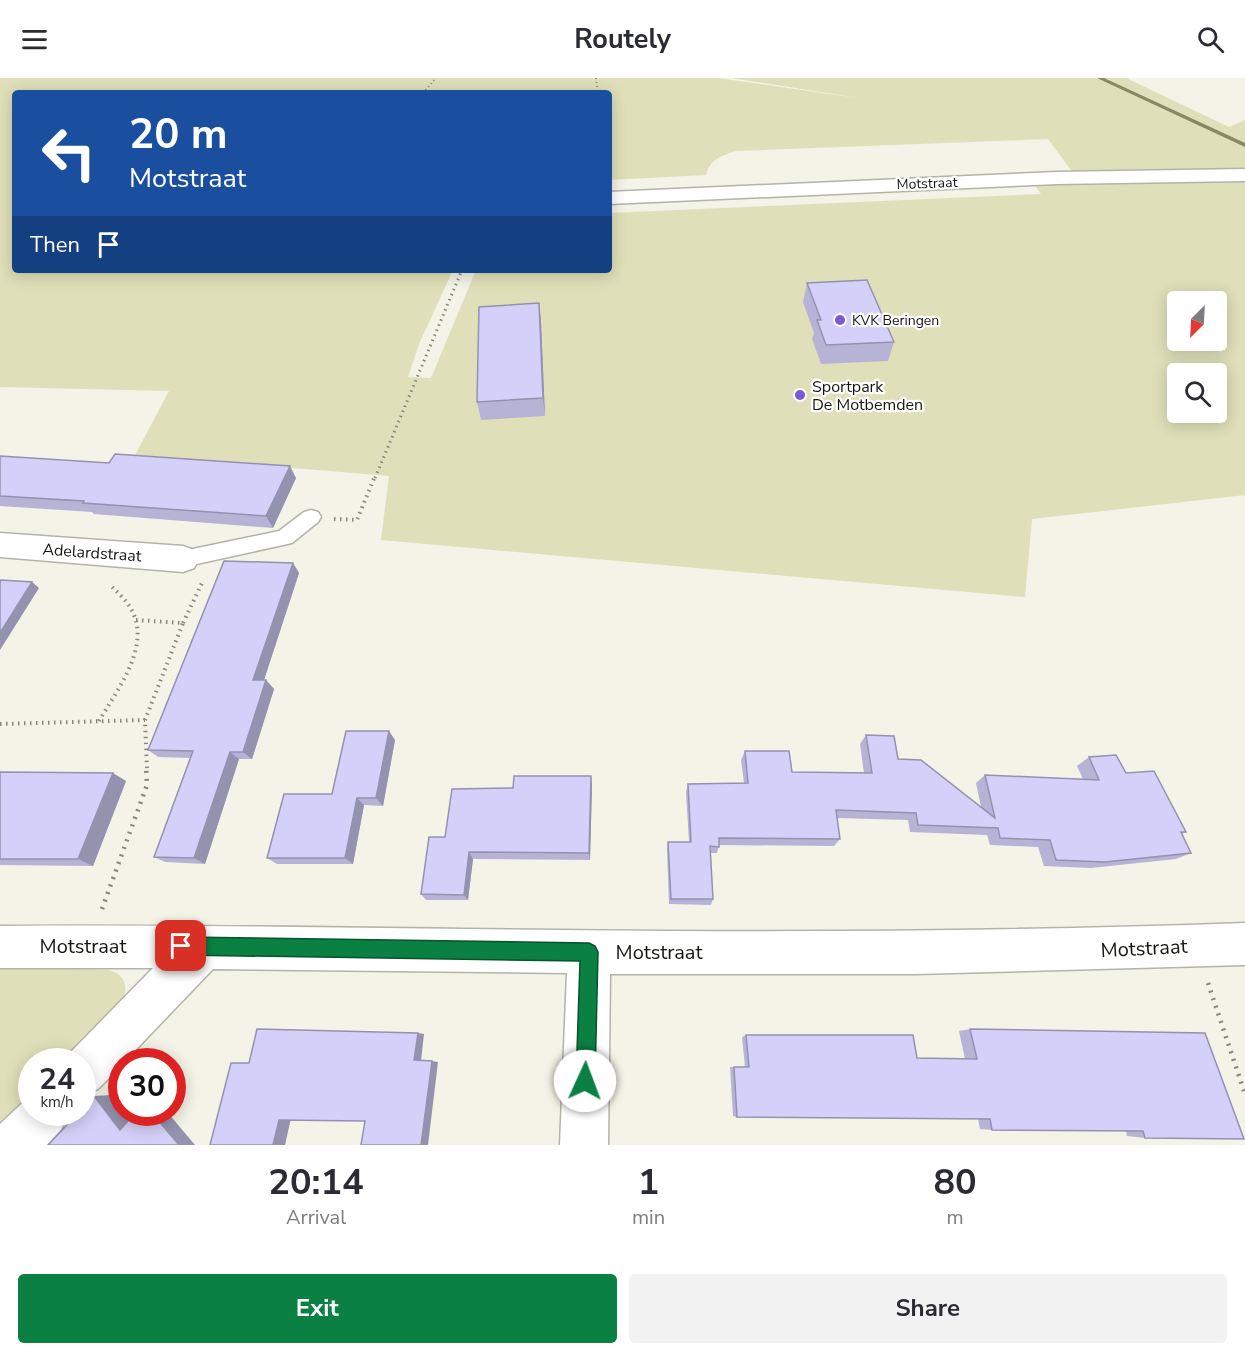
<!DOCTYPE html>
<html lang="en">
<head>
<meta charset="utf-8">
<style>
	:root { --surface:#fff; --page:#f2f2f3; --text:#2b2b33; --muted:#7c7c81; --accent:#0b8043 }
	body { margin:0; font-family:"Nunito Sans",sans-serif; background:var(--page); color:var(--text); height:100vh; display:flex; flex-direction:column; font-size:22px; white-space:nowrap }
	* { box-sizing:border-box; margin:0 }
	p { font-size:20px; color:var(--muted) }
	.icon { flex:none; width:33px; height:33px; fill:none; stroke:currentColor; stroke-width:2; stroke-linecap:round; stroke-linejoin:round }
	.map { position:relative; height:1067px; overflow:hidden }
	.drawer { display:flex; flex-direction:column; background:var(--surface); flex:1 }
	.drawer>* { flex:none }
	.guide { position:absolute; left:12px; top:12px; width:600px; height:183px; border-radius:6px; box-shadow:0 3px 15px #0003; background:#1a4fa0; color:#fff; overflow:hidden }
	.needle { width:39px; rotate:204deg }
	.controls { position:absolute; left:1167px; top:213px; display:grid; gap:12px }
	.controls a { display:grid; place-items:center; width:60px; height:60px; border-radius:6px; background:var(--surface); box-shadow:0 3px 15px #0003; font-size:30px }
	.speed { position:absolute; left:18px; top:970px; display:flex; gap:12px; font-size:30px; font-weight:700; text-align:center }
	.speed>* { display:grid; place-content:center; width:78px; height:78px; border-radius:50%; background:var(--surface); box-shadow:0 3px 15px #0003; line-height:1 }
	.speed small { font-size:15px; font-weight:400 }
	.speed .limit { border:9px solid #d22; background:#fff; color:#111 }
	.pin { position:absolute; display:grid; place-items:center; width:51px; height:51px; color:#fff; margin:-26px; border-radius:12px; box-shadow:0 3px 9px #0006 }
	.me { position:absolute; width:66px; margin:-33px; rotate:2deg; stroke-linejoin:round; filter:drop-shadow(0 0 4px #0008) }
	.turn { display:flex; align-items:center; gap:21px; height:126px; padding:0 18px; font-size:27px }
	.turn .icon { width:78px; height:78px; stroke-width:2.5 }
	.turn b { display:block; font-size:42px; line-height:51px }
	.then { display:flex; align-items:center; height:57px; padding:0 18px; background:#0003; gap:12px; font-size:22px }
	.eta { display:flex; justify-content:space-evenly; align-items:center; height:102px; text-align:center }
	.eta b { font-size:36px; font-weight:700; line-height:42px }
	.action { display:flex; gap:12px; margin-top:auto; padding:12px 18px }
	.action a { flex:1; height:69px; border-radius:6px; background:var(--accent); color:#fff; font-size:24px; font-weight:700; line-height:69px; text-align:center }
	.action a+a { background:var(--page); color:var(--text) }
	header { display:flex; justify-content:space-between; align-items:center; height:78px; padding:0 18px; background:var(--surface); font-size:27px; font-weight:700 }
	.map>svg:first-child { display:block }
</style>
</head>
<body>
<header><svg class="icon" aria-label="menu" viewBox="0 0 24 24"><path d="M4 6h16M4 12h16M4 18h16"/></svg>Routely<svg class="icon" aria-label="search" viewBox="0 0 24 24"><circle cx="10" cy="10" r="6"/><path d="M15 15l6 6"/></svg></header>
<div class="map">
<svg width="1245" height="1067" viewBox="0 0 1245 1067">
	<rect width="100%" height="100%" fill="#f3f3e7"/>
	<path fill="#dfe0b9" fill-rule="evenodd" d="M0,0H718L865,21L731,0H1129L1128,1L1229,49L1245,42V92L1073,95L1048,61L736,73C721,78 710,81 706,97L609,102V15H15V192H453L419,266L408,299L431,300L476,192H609V135L1041,116L1034,106L1245,101V417L1032,441L1025,519L381,462L389,398L135,377L169,313L0,309ZM1178,224H1216V262H1178ZM1178,296H1216V334H1178Z
		M0,889L109,892C126,897 128,909 123,925L70,984H32L31,1022L0,1054Z"/>
	<g fill="none" stroke-linecap="round" stroke-linejoin="round">
		<path fill="#888963" fill-rule="evenodd" d="M1097,0H1104L1245,65V69Z"/>
		<g stroke="#b3b4a8" stroke-width="3">
			<path id="service" d="M311,432L318,434L321,439L318,444L292,465L183,489L176,487L173,481L176,475L183,473L279,453L304,434Z"/>
		</g>
		<g stroke="#b3b4a8" stroke-width="3">
			<path id="minor" d="M1245,91V103L1057,106L609,126V114L1057,94Z
				M0,455L183,468L194,472L199,481L194,490L183,494L0,479Z
				M1245,845V887L916,896H610L608,1067H560L567,895L213,891L124,984H122V987L98,1011L82,1018V984H63L66,979L153,890H0V848C223,846 446,852 669,853C861,854 1053,852 1245,845Z
				M32,1016V1035H68L61,1052L47,1067H0V1046Z"/>
		</g>
		<path stroke="#87877f" stroke-width="2" stroke-dasharray="1 3" stroke-linecap="butt" d="M596,0L598,15
			M423,15L436,0"/>
		<path stroke="#87877f" stroke-width="3" stroke-dasharray="1.5 4" stroke-linecap="butt" d="M375,400L462,192"/>
		<path stroke="#87877f" stroke-width="4" stroke-dasharray="1.5 4.5" stroke-linecap="butt" d="M334,441L357,442L375,398
			M136,542L183,545L145,642L147,691
			M183,545L202,505
			M99,643C116,614 150,570 133,535C128,523 118,515 109,506
			M0,646L145,642"/>
		<path stroke="#87877f" stroke-width="4.5" stroke-dasharray="2 6" stroke-linecap="butt" d="M102,831L147,707L146,689
			M1208,905L1245,1016"/>
		<use href="#service" fill="#fff" fill-rule="evenodd"/>
		<use href="#minor" fill="#fff" fill-rule="evenodd"/>
	</g>
	<path fill="#b6b3d6" d="M807,205L894,264L888,283L821,286L812,261L814,255L803,224Z
		M539,225L541,244L545,338L481,342L477,324Z
		M0,378L296,400L273,450L94,436L92,434L0,428Z
		M293,485L299,495L264,602L274,611L252,681H239L205,786L165,784L154,779L190,680L158,679L148,672Z
		M866,657L898,681L981,729L976,705L985,697L1083,701L1077,688L1089,679L1126,695L1186,754L1182,756L1191,775L1176,781L1091,790L1044,788L1038,769L990,767L987,757L910,754L908,742L837,740L840,761L834,768L719,767L717,775H710L713,821L711,827L669,826L667,771L668,764H689L686,714L688,706L744,705L741,682L745,673L792,694L864,695L860,666Z
		M395,662L383,728L364,727L353,786H277L267,780L332,716Z
		M0,694L126,703L93,788L0,787Z
		M592,707L590,782L473,781L468,822H426L421,816L445,759L513,710Z
		M970,951L1205,955L1145,1060L1127,1058L1126,1053L992,1052L980,1051L978,1041L737,1039L733,1038L730,989H745L742,959L746,957L917,980L965,981L959,953Z"/>
	<path fill="#9492ae" d="M539,225L541,244L545,338L543,320Z
		M290,388L296,400L273,450L266,438Z
		M293,485L299,495L261,611L253,602Z
		M32,504L39,510L0,572V555Z
		M266,602L274,611L252,681L243,674Z
		M389,653L395,662L383,728L376,720Z
		M230,674L239,681L205,786L194,780Z
		M113,695L126,703L93,788L78,781Z
		M591,698L592,707L590,782L589,775Z
		M357,720L364,727L353,786L345,780Z
		M469,774L473,781L468,822L464,817Z
		M418,955L424,956L421,983L414,982Z
		M432,983L438,984L428,1067H421Z
		M111,1017L122,1031V1035H125L137,1050L120,1052L94,1018Z
		M152,1035H168L195,1067H179Z
		M291,1040L285,1067H273L279,1042Z"/>
	<path fill="#d4d0f9" stroke="#9492ae" stroke-width="1.5" d="M867,202L894,264L826,267L817,242H821L807,205Z
		M539,225L543,320L477,324L479,229Z
		M115,376L290,388L266,438L83,425L84,423L0,418V378L109,385Z
		M224,483L293,485L253,602H266L243,674H230L194,780L154,779L193,673L148,672Z
		M1,502L32,504L0,555V504Z
		M346,653H389L376,720H357L345,780H267L284,716H332Z
		M866,657L894,658L898,681L921,682L995,740L985,697L1099,702L1089,679L1116,677L1126,695L1154,693L1186,754H1181L1191,775L1105,784L1056,782L1050,762L1000,760L998,750L918,747L916,735L836,732L840,761L719,760V769L710,768L713,821H671L668,764H691L688,706L748,705L745,673H789L792,694L872,695Z
		M0,694L113,695L78,781H0Z
		M514,698H591L589,775L469,774L464,817L421,816L429,759H445L452,711L513,710Z
		M257,951L418,955L414,982L432,983L421,1067H361L365,1043L279,1042L273,1067H210L231,985H249Z
		M970,951L1205,955L1244,1061L1145,1060L1143,1053L992,1052L990,1041L737,1039L734,989H749L746,957H913L917,980L977,981Z
		M94,1018L120,1052L135,1035H152L179,1067H48L78,1035H82V1030Z"/>
	<path fill="#0b8043" stroke="#07532c" stroke-width="1.5" d="M181,859L589,865L595,868L598,874L595,1003L592,1009L585,1012L579,1009L576,1003L580,883L181,877L175,874L172,868L175,862Z"/>
	<g fill="#785bd5" stroke="#fff" stroke-width="2">
		<circle cx="840" cy="242" r="6"/>
		<circle cx="800" cy="317" r="6"/>
	</g>
	<g text-anchor="middle" stroke-width="4.5" stroke-linejoin="round" paint-order="stroke">
		<g font-size="14" fill="#151611" stroke="#fff">
			<text transform="translate(927 105) rotate(-2)" y="5">Motstraat</text>
		</g>
		<g font-size="14" fill="#151611" stroke="#fff" text-anchor="start">
			<text x="852" y="247">KVK Beringen</text>
		</g>
		<g font-size="16" fill="#151611" stroke="#fff" text-anchor="start">
			<text x="812" y="314">Sportpark<tspan x="812" dy="18">De Motbemden</tspan></text>
		</g>
		<g font-size="16" fill="#151611" stroke="#fff">
			<text transform="translate(92 474) rotate(4)" y="6">Adelardstraat</text>
		</g>
		<g font-size="20" fill="#151611" stroke="#fff">
			<text x="83" y="875">Motstraat</text>
			<text transform="translate(1144 870) rotate(-3)" y="7">Motstraat</text>
			<text x="659" y="881">Motstraat</text>
		</g>
	</g>
</svg>
<div class="controls">
<a><svg class="needle" viewBox="-14 -14 28 28"><path d="M0-13l5 13h-10z" fill="#e53935"/><path d="M0 13l5-13h-10z" fill="#7c7c81"/></svg></a>
<a><svg class="icon" aria-label="search" viewBox="0 0 24 24"><circle cx="10" cy="10" r="6"/><path d="M15 15l6 6"/></svg></a>
</div>
<div class="speed"><div>24<small>km/h</small></div><div class="limit">30</div></div>
<div class="pin" style="left:181px;top:868px;background:#d93025"><svg class="icon" aria-label="arrive" viewBox="0 0 24 24"><path d="M6 21V4h12l-3 4 3 4H6"/></svg></div>
<svg class="me" style="left:585px;top:1003px" viewBox="-20 -20 40 40"><circle r="19" fill="#fff"/><path d="M0-13L10 11 0 6-10 11z" fill="#0b8043"/></svg>
<div class="guide">
<div class="turn"><svg class="icon" aria-label="left" viewBox="0 0 24 24"><path d="M17 20v-9H6M10 6l-5 5 5 5"/></svg><div><b>20 m</b>Motstraat</div></div>
<div class="then">Then<svg class="icon" aria-label="arrive" viewBox="0 0 24 24"><path d="M6 21V4h12l-3 4 3 4H6"/></svg></div>
</div>
</div>
<section class="drawer">
<div class="eta">
<div><b>20:14</b><p>Arrival</p></div>
<div><b>1</b><p>min</p></div>
<div><b>80</b><p>m</p></div>
</div>
<div class="action"><a>Exit</a><a>Share</a></div>
</section>
</body>
</html>
